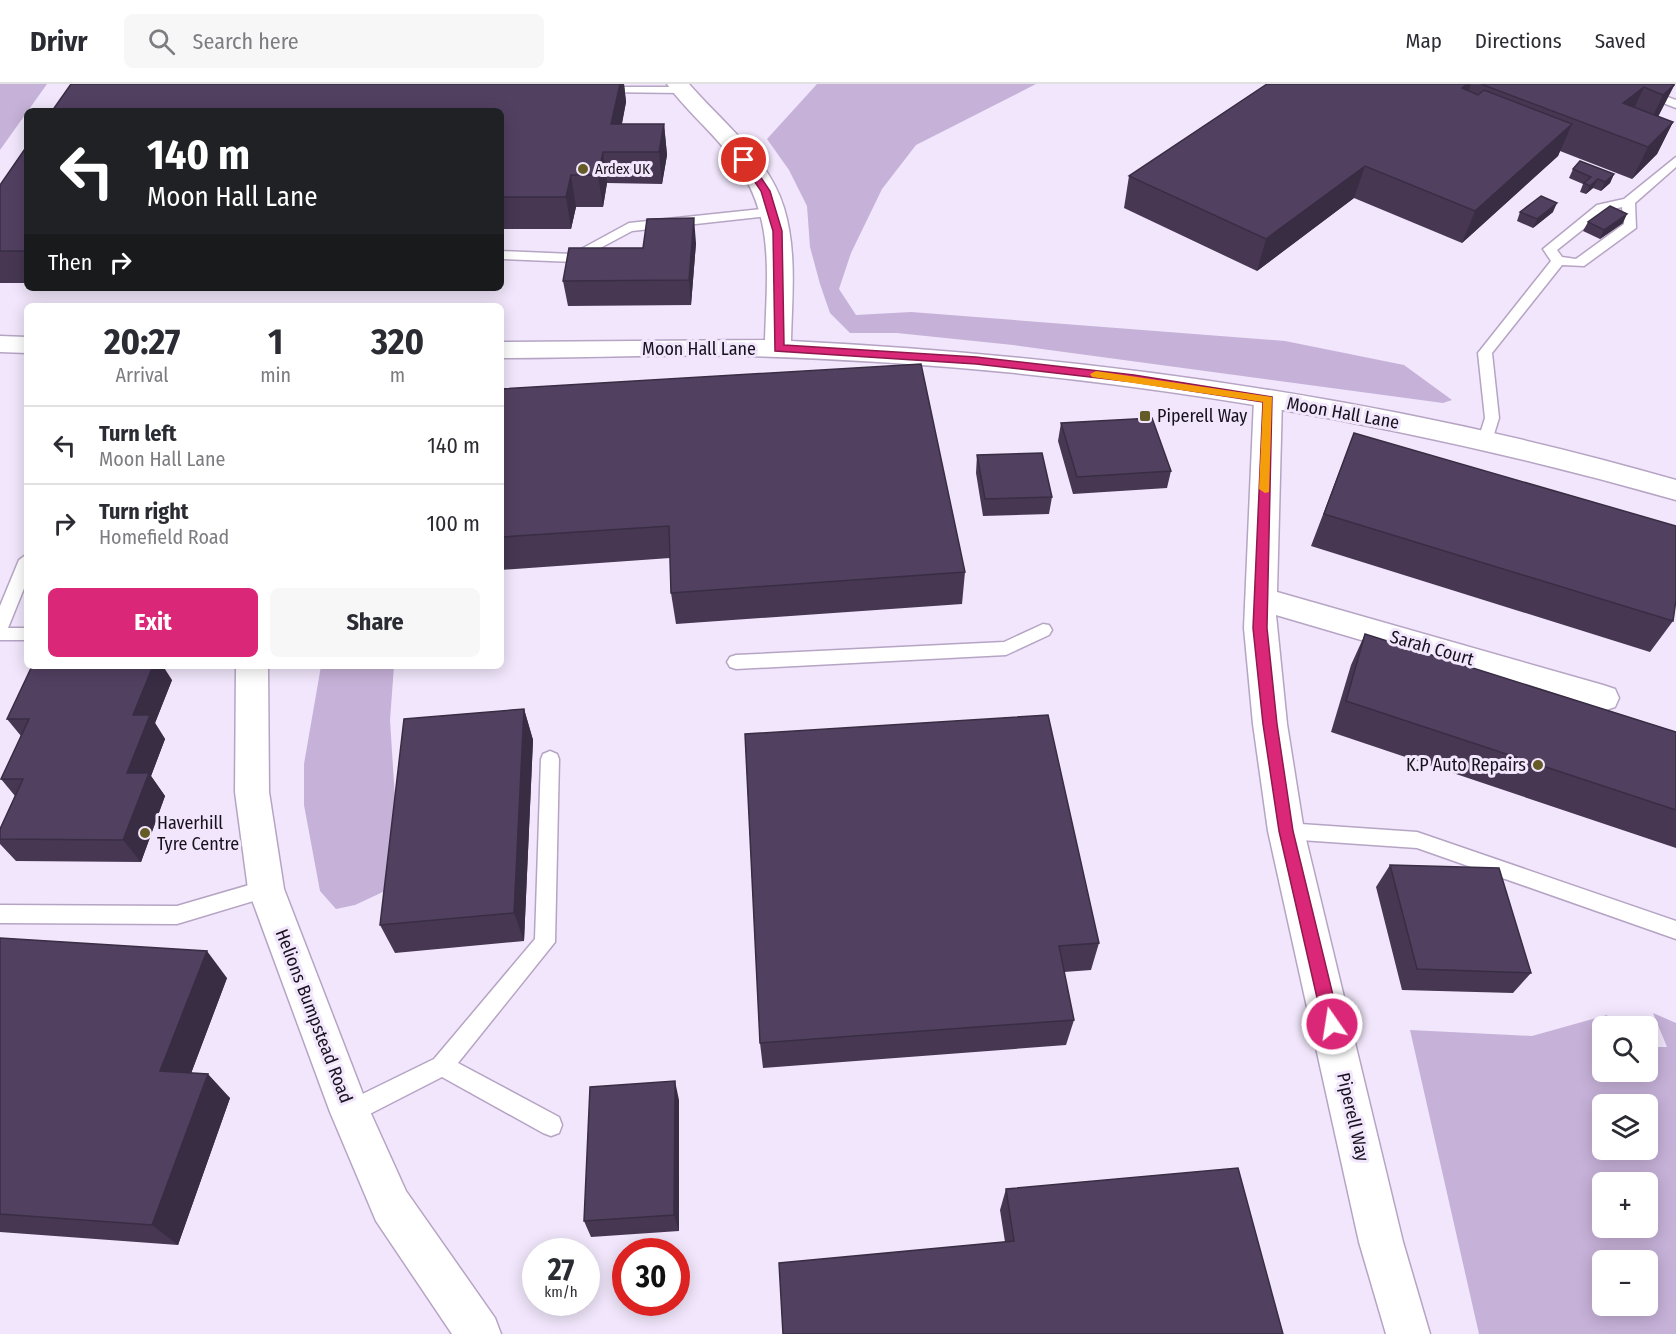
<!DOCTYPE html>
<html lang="en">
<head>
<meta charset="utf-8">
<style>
	:root { --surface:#fff; --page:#f7f7f7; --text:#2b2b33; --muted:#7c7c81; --line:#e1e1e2; --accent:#db2777 }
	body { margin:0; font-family:"Fira Sans Condensed",sans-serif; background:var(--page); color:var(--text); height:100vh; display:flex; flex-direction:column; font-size:22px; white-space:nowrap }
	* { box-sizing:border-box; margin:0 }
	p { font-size:20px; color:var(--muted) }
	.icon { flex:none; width:33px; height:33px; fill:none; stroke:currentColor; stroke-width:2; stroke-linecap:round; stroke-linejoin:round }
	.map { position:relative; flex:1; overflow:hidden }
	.side { position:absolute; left:24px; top:219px; width:480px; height:366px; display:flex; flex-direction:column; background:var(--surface); border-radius:9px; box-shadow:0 3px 15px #0003 }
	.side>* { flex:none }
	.top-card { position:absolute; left:24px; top:24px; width:480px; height:183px; border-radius:9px; box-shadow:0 3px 15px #0003; background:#202124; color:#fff; overflow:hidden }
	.fabs { position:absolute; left:1592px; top:932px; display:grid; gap:12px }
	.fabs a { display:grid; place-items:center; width:66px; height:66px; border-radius:9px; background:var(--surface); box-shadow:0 3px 15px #0003; font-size:30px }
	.speed { position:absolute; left:522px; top:1154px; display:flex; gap:12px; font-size:30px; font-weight:700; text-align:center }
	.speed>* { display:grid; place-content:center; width:78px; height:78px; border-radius:50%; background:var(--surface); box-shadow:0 3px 15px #0003; line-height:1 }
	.speed small { font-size:15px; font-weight:400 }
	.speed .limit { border:9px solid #d22; background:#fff; color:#111 }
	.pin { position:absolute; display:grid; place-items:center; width:51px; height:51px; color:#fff; margin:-26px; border:3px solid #fff; border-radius:50%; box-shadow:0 2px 6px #0007 }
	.me { position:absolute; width:66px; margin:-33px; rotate:347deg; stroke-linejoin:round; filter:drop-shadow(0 0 4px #0008) }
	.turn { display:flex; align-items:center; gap:21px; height:126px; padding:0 24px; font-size:27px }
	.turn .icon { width:78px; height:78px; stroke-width:2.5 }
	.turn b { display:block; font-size:42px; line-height:51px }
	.then { display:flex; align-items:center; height:57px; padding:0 24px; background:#0003; gap:12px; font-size:22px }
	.eta { display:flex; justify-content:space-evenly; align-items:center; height:102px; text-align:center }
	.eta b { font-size:36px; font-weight:700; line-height:42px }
	.cta { display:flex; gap:12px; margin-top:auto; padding:12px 24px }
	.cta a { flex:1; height:69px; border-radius:9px; background:var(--accent); color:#fff; font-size:24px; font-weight:700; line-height:69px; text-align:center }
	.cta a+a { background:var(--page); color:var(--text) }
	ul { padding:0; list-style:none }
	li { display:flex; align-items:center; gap:18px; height:78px; padding:0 24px; border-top:2px solid var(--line) }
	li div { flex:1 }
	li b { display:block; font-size:22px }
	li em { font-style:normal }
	header { display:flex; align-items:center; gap:36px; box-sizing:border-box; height:84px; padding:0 30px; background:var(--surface); border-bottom:2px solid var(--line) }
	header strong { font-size:28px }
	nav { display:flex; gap:33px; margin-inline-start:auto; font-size:21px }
	.search { width:420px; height:54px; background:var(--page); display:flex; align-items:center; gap:15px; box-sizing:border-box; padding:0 21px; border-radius:9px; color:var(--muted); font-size:22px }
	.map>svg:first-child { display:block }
</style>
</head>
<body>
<header>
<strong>Drivr</strong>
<div class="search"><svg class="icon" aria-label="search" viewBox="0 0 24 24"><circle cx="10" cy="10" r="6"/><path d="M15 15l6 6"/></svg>Search here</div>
<nav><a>Map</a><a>Directions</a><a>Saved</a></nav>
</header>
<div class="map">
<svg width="1676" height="1250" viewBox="0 0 1676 1250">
	<rect width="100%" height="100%" fill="#f1e6fb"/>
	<path fill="#c6b1d8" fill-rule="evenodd" d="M0,0H47L0,66Z
		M817,0H1036L916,61L882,105L851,169L839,205L856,231L911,228L1285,257L1404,281L1452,316L1443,319L1013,261L897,249H850L830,229L820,200L810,163L807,122L789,86L767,55Z
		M321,582H394L390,636L395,715L385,807L355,821L336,825L320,807L304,721V680Z
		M1653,929L1676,939V1250H1479L1410,946L1532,952L1607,931L1611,942H1602V987H1647V963H1667ZM1602,1020H1647V1065H1602ZM1602,1098H1647V1143H1602ZM1602,1176H1647V1221H1602Z"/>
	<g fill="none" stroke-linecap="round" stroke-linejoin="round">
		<g stroke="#b6a4c4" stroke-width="3">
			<path id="lane" d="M1615,0H1632L1676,16V24Z
				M596,3H682L688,6L682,9L600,8L596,7Z
				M1676,73V83L1635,119L1636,144L1584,182L1562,181L1492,269L1499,334L1491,360H1481L1478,356L1485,334L1478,269L1551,177L1543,165L1597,121L1624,115ZM1622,123L1624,140L1576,175L1562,173L1557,166L1606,127Z
				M772,124L778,128L777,131L632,147L574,178L501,175V167L572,170L629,139Z
				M27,470V497L8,544H27V556H0V522L19,476Z
				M1043,540L1049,541L1052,546L1049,551L1006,571L736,585L730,583L727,578L730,573L736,571L1004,558Z
				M550,667L557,670L559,675L555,858L458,979L559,1033L562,1041L559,1049L551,1052L543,1049L442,993L358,1036L350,1039L342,1036L339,1028L342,1020L434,975L535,855L541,675L543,670Z
				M1286,739L1417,748L1676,837V855L1417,764L1286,755L1279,753L1276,747L1279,741Z
				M266,796L273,799L276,805L273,811L177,840L0,839V821L177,822Z"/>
		</g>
		<g stroke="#b6a4c4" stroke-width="3">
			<path id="street" d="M1268,306L1278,309L1282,315L1277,508L1603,601L1615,605L1619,614L1615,623L1603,627L1276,531L1287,640L1304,747L1403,1158L1430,1250H1386L1359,1158L1268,747L1253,640L1244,544L1254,315L1258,309Z"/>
		</g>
		<g stroke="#b6a4c4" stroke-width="3">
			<path id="secondary" d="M667,0H689C722,38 769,74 784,124C797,167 792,213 791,257C1089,272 1389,313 1676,396V416C1375,330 1059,280 746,272C664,270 583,274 501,274V258L765,256C767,185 776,127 728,69C709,45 685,25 667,0Z
				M0,252L27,253V269L0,268Z
				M236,582H268L269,708L284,805L368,1023L406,1107L495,1234L501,1250H452L376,1137L330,1028L248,805L235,708Z"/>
		</g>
		<use href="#lane" fill="#fff" fill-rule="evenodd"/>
		<use href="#street" fill="#fff" fill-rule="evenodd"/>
		<use href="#secondary" fill="#fff" fill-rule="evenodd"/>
	</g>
	<path fill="#473753" d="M71,0H624L626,18L622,40H664L667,71L662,100L607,99L603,123H576L571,145H501V27Z
		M1267,0H1675L1658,33L1673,38L1657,70L1632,95L1560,67L1558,72L1462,159L1354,114L1257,187L1124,124L1129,92Z
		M27,62V199H0V101Z
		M1573,85L1614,90L1610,99L1601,107L1593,104L1586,110L1580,108L1583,100L1569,94Z
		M1520,128H1553L1533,144L1517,137Z
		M1588,138L1623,139L1600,155L1583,147Z
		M696,159L691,221L568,222L563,197L643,164Z
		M501,305L965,488L962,520L676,540L671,509L670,474L501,486Z
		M1061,339L1171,387L1167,404L1073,410L1058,357Z
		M1354,349L1673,537L1650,568L1311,462Z
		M977,371L1052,413L1049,430L983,432L976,389Z
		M1365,550L1676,648V764L1331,648L1351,581Z
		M172,596L155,639L165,655L151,692L165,712L141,778L16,777L0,760V745L15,712L1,695L21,652L7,635Z
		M524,625L533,656L524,857L395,869L380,841Z
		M745,650L1099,859L1091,886L1064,888L1074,936L1066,961L763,984L760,959Z
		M1390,781L1531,889L1513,909L1402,906L1376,803Z
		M0,854L227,894L191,989L230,1014L178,1161L0,1148Z
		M679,1016V1147L591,1153L584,1137Z
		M1006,1105L1283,1250L1005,1158L1000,1126Z"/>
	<path fill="#392d44" d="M620,0H624L626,18L616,68L611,40Z
		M1467,0H1471L1460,28L1462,4Z
		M1674,1L1658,32L1648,42L1663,11Z
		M1644,3L1629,35L1623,19Z
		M1673,38L1657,70L1632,95L1648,63Z
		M664,40L667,71L662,100L659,68Z
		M1572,40L1558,72L1462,159L1475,127Z
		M603,68L607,99L603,123L598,91Z
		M1365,82L1354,114L1257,187L1266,155Z
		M1614,90L1610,99L1601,107L1605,98Z
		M571,91L576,123L571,145L566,113Z
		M1598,95L1593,104L1586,110L1590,102Z
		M1557,119L1553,128L1533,144L1537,135Z
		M1627,130L1623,139L1600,155L1604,146Z
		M694,134L696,159L691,221L689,196Z
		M153,582H163L172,596L155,639L165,655L151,692L165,712L141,778L123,756L127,689L133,631Z
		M524,625L533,656L524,857L514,829Z
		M207,867L227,894L183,1011L160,987Z
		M208,990L230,1014L178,1161L152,1141Z
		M675,997L679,1016V1147L674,1131Z"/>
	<path fill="#524061" stroke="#392d44" stroke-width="1.5" d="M71,0H620L611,40H664L659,68H603L598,91H571L566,113H501V27H52Z
		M1267,0H1467L1462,4L1478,11L1484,6L1572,40L1475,127L1365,82L1266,155L1129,92Z
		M1481,0H1671L1674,1L1663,11L1644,3L1623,19L1673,38L1648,63Z
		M27,62V167H0V101Z
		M1580,77L1614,90L1605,98L1598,95L1590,102L1584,99L1591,93L1573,85Z
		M1541,112L1557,119L1537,135L1520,128Z
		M1610,122L1627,130L1604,146L1588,138Z
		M694,134L689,196L563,197L569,164H643L647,135Z
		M921,280L965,488L671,509L669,442L501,453V305Z
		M1152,334L1171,387L1077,393L1061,339Z
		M1354,349L1676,442V516L1673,537L1324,430Z
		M1042,369L1052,413L985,415L977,371Z
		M1365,550L1676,648V726L1346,617Z
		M32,582H153L133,631H150L127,689H149L123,756L0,755V745L23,695H1L29,635H7Z
		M524,625L514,829L380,841L404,635Z
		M1048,631L1099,859L1059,862L1074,936L760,959L745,650Z
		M1390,781L1499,784L1531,889L1417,885Z
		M0,854L207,867L160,987L208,990L152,1141L0,1130Z
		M675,997L674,1131L584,1137L590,1003Z
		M1238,1084L1283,1250H783L779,1179L1014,1157L1006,1105Z"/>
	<path fill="#db2777" stroke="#8e194d" stroke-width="1.5" d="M741,74H748L770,107L782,147L784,261L976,273L1134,291L1272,313L1267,544L1277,640L1293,747L1340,940L1337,945L1332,948L1326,945L1323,940L1279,747L1263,640L1253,544L1263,318L1134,298L976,280L775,267L773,147L761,107L740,76Z"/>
	<path fill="#f59e0b" d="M1096,287L1272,313L1269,408L1265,409L1259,405L1263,318L1092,293L1090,290Z"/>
	<g fill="#645b27" stroke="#f1e6fb" stroke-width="2">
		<circle cx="583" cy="85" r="6"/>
		<rect x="1139" y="326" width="12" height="12" rx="3"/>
		<circle cx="1538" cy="681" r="6"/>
		<circle cx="145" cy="749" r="6"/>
	</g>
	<g text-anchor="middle" stroke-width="6" stroke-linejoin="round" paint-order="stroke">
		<g font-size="15" fill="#18121e" stroke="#f1e6fb" text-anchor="start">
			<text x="595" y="90">Ardex UK</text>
		</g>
		<g font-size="18" fill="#18121e" stroke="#f1e6fb">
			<text x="699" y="271">Moon Hall Lane</text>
			<text transform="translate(1343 329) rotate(10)" y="6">Moon Hall Lane</text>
			<text transform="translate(1432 564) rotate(16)" y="6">Sarah Court</text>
			<text transform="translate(314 932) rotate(69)" y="6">Helions Bumpstead Road</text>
			<text transform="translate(1353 1033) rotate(77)" y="6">Piperell Way</text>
		</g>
		<g font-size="18" fill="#18121e" stroke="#f1e6fb" text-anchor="start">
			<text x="1157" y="338">Piperell Way</text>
			<text x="1526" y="687" text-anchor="end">K.P Auto Repairs</text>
			<text x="157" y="745">Haverhill<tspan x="157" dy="21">Tyre Centre</tspan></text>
		</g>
	</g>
</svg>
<div class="fabs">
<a><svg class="icon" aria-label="search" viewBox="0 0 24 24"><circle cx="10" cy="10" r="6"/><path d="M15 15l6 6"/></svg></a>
<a><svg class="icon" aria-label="layers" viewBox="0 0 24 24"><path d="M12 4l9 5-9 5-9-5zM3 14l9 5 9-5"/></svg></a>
<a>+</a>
<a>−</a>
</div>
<div class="speed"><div>27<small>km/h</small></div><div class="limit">30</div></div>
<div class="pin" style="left:744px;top:76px;background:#d93025"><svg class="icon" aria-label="arrive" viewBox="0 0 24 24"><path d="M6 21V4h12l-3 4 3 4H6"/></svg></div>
<svg class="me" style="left:1332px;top:940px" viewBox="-20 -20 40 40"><circle r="17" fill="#db2777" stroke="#fff" stroke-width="3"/><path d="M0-11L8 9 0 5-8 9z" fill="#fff"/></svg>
<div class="top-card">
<div class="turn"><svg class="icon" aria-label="left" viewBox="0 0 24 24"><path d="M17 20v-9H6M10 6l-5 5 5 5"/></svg><div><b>140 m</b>Moon Hall Lane</div></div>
<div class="then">Then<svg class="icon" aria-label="right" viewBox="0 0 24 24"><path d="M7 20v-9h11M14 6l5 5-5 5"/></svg></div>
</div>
<section class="side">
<div class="eta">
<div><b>20:27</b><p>Arrival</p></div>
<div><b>1</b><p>min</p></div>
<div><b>320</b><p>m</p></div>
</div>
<ul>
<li><svg class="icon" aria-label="left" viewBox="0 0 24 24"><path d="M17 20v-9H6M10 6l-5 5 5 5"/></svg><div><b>Turn left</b><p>Moon Hall Lane</p></div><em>140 m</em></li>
<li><svg class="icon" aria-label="right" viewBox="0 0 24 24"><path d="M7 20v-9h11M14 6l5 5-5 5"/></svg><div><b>Turn right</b><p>Homefield Road</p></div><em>100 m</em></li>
</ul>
<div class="cta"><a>Exit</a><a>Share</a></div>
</section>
</div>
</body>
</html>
